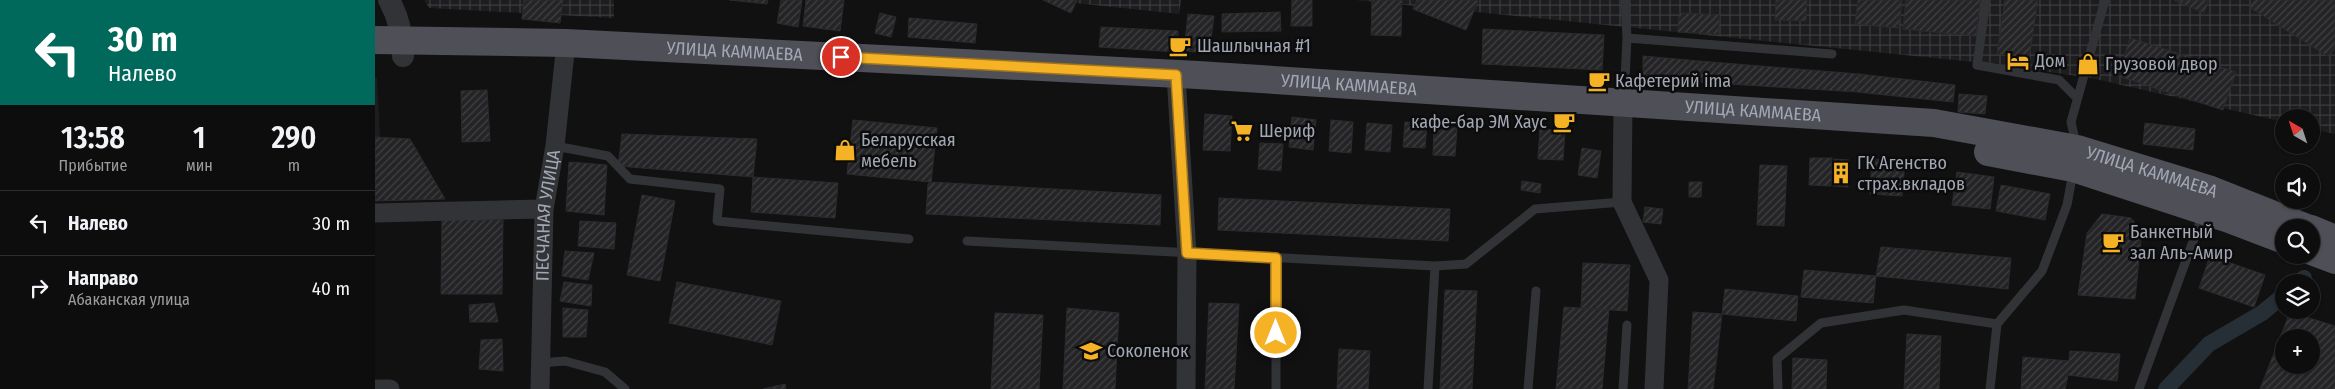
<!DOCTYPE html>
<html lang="ru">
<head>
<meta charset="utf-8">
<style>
	:root { --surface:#0d0d0e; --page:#1b1b1c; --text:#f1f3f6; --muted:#9a9c9e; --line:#2d2d2e }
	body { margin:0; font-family:"Fira Sans Condensed",sans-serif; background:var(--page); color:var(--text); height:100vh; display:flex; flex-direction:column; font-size:19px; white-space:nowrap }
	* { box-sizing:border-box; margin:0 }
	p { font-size:16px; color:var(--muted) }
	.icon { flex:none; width:28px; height:28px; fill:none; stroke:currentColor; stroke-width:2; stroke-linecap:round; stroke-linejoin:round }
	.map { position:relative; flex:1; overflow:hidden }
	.drawer { display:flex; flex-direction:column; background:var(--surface); width:375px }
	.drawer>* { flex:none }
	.guide { background:#00695c; color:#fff; overflow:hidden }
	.needle { width:32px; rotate:321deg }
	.fabs { position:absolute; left:1900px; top:109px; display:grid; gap:10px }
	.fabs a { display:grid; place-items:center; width:45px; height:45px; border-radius:50%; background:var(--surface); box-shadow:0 1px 4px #0004,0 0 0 1px var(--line); font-size:25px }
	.pin { position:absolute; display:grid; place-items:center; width:42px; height:42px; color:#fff; margin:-21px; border:2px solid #fff; border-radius:50%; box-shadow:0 1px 5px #0007 }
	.me { position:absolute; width:55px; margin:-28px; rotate:0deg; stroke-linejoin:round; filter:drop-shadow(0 0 4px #0008) }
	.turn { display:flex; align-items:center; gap:18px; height:105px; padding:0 25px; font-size:22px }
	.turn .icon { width:65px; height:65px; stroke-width:2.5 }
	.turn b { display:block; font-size:35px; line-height:42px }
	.eta { display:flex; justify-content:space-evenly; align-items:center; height:85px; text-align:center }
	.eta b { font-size:30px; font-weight:600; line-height:35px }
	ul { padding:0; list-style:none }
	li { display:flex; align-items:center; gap:15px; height:65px; padding:0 25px; border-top:1px solid var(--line) }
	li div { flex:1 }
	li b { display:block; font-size:19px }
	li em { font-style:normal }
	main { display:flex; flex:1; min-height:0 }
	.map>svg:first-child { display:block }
</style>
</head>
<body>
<main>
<section class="drawer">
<div class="guide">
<div class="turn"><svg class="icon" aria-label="left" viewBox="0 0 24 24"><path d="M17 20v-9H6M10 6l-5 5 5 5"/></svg><div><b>30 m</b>Налево</div></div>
</div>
<div class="eta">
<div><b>13:58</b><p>Прибытие</p></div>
<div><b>1</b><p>мин</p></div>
<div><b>290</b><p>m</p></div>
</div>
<ul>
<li><svg class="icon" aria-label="left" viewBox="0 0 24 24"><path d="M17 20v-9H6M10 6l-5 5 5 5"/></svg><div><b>Налево</b></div><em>30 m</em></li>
<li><svg class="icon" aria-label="right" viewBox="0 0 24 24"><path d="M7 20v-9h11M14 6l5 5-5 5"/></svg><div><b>Направо</b><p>Абаканская улица</p></div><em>40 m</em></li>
</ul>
</section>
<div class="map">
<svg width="1960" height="389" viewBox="0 0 1960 389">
	<defs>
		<pattern id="industrial-grid" width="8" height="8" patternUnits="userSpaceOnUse" patternTransform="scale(1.25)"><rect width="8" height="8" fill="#1d1d1f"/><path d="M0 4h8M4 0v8" fill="none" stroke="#3b3b3d"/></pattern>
		<pattern id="building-hatch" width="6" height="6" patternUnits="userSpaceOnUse" patternTransform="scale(1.25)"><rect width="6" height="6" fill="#242426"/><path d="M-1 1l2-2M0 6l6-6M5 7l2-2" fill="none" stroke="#414143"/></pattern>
	</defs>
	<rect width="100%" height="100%" fill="#111112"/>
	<path fill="#1d1d1f" d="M0,78H2L5,137H0Z"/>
	<path fill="url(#industrial-grid)" d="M49,0H239V18L54,8Z
		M672,0H806L804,14Z
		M981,0H1960V134L1936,129V118H1909V122L1716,78L1619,64Z"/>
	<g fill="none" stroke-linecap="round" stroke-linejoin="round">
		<path stroke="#272f36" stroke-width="16" d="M1924,282L1929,278
			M1791,389L1834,344L1887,313L1909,295"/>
	</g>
	<path fill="url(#building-hatch)" stroke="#2b2b2e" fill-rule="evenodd" d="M149,0H188L185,23L147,19Z
		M354,0H393L392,4Z
		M406,0H427L423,27L402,23Z
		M431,0H469L465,31L428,26Z
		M668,0H702L696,13Z
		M917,0H937V26H916Z
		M997,0H1027L1026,36L996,35Z
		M1042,0H1101L1103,1L1091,30L1038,9Z
		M1401,0H1432L1431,21L1400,20Z
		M1483,0H1527L1524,28L1480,24Z
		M1531,0H1605L1601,36L1528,29Z
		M1630,0H1663L1654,59L1622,54Z
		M1799,0H1834L1829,13Z
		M1879,0H1960V47L1954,57L1874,7Z
		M905,12L906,31L847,32V14Z
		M505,13L521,17L516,37L500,33Z
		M1304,13L1345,15L1343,34L1303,32Z
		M813,14L839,16L834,53L809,51Z
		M534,18L602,24L600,43L533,37Z
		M726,27L803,31L802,52L724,47Z
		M1108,29L1229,35L1227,70L1107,64Z
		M1755,38L1861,72L1848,110L1743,76Z
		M1268,56L1324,61L1322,82L1268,80Z
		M1324,61L1484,74L1482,92L1322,82Z
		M1484,74L1580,85L1578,102L1482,92Z
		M112,90L115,141L87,142L86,91Z
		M1584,94L1612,96L1610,114L1583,112Z
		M830,114L857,116L855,151L828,150Z
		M917,117L941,120L938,150L914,147Z
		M478,120L562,128L556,182L472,174Z
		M956,120L978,122L976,153L954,151Z
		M1030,122L1052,124L1050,148L1028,147Z
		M992,123L1017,125L1015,152L990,150Z
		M1770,123L1820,129L1818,150L1768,144Z
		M1059,127L1082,128L1080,156L1058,155Z
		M1165,129L1190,131L1188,160L1163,159Z
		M247,134L382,139L378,177L243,166Z
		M0,137L35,139L70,199L0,201Z
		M885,143L908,144L906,171L883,169Z
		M1207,148L1226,151L1222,178L1203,175Z
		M1435,158H1457L1456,186L1434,185Z
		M1459,159L1474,160L1473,187L1458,186Z
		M1497,159L1530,161L1527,196L1495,194Z
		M194,162L232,165L229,215L191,211Z
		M1385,165L1412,166L1409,226L1382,225Z
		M1582,172L1619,177L1615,209L1577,205Z
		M378,177L463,183L460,218L376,212Z
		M1147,181L1166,184L1165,193L1146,190Z
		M556,182L786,195L785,225L551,214L553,184Z
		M1314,182H1327L1326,197H1314Z
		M1626,185L1675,194L1670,220L1621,211Z
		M267,195L300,201L285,281L252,275Z
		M844,198L1075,209L1073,241L843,230Z
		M1270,207L1288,209L1286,224L1268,222Z
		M1727,214L1756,218L1767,231L1760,299L1703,295L1712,233Z
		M67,219L128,220L127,294H66Z
		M205,221L241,223L239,249L203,246Z
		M1506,247L1636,258L1633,289L1501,276L1498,303L1426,297L1429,270L1501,276Z
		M190,251L219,253L213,280L187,276Z
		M1835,256L1890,275L1879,307L1824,288Z
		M1208,263L1255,265L1252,311L1206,308Z
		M189,282L217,285L216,306L185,301Z
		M302,282L406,301L397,345L294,323Z
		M1350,289L1423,296L1421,321L1347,314L1338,389H1313L1318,312L1347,314Z
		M1070,290L1102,291L1097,389H1065Z
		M119,303L123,322H95L94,305Z
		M834,303L864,304L859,389H830Z
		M1189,307L1234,310L1227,389H1181Z
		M188,308L213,310L211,337H188Z
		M692,308L744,313L740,389H688Z
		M1915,312L1960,326V389H1885ZM1909,338H1936V365H1909Z
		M620,313L668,315L664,389H616Z
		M1532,334L1566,336L1564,389H1529Z
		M127,339L128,371L104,369L106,340Z
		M964,349L995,351L993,389H962Z
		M1695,351L1745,354L1742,381L1693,375L1690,389H1646L1648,357L1694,361Z
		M1418,358L1452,360L1451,389H1417Z
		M410,384L411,389H388Z"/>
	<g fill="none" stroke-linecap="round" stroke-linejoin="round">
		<path stroke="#323337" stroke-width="9" d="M1611,0L1602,65L1684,80L1702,98
			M1252,38L1457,54
			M1249,100L1252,38L1250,0
			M1701,144L1696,122L1730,0
			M180,146L233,156L255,179L345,189L342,221L534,239
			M592,241L1060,266L1091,264L1160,209L1247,202
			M901,258V389
			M165,363L190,361L230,372L250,389
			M1053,389L1060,266
			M1153,389L1161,291
			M1248,389L1252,325
			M1403,389L1402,359L1446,323L1529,310L1622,324L1667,271L1692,205L1698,172
			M1615,389L1622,324
			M1764,389L1828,214"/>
		<g stroke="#323337" stroke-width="19">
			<path d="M801,75L812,253L811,389"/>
			<path d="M1248,103L1247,202L1284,280L1279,389"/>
			<path d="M0,213L169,209"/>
			<path d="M0,389H15"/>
			<path id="s1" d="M165,389L169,209L180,146L191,43"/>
		</g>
		<path stroke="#323337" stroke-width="22" d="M14,0C24,18 28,35 28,56"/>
		<g stroke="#4e4f57" stroke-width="28">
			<path id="s2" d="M0,40L191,43L823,75L1559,123L1702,149L1836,190L1932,228"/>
			<path d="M1613,152L1698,168L1854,219L1909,240"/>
			<path d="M1936,229L1960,239"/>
			<path d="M1936,251L1960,260"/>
		</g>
	</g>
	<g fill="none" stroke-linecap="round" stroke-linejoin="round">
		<g stroke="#a07418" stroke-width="12">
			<path id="route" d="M466,57L801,75L812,253L901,258V333"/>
		</g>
		<use href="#route" stroke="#f6b225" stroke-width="9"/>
	</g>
	<defs>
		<g id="cafe-bare" transform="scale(1.725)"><path d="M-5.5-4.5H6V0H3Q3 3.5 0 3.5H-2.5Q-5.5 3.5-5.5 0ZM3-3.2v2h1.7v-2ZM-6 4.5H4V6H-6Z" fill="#f6b225" stroke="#0c0c0d" stroke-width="2.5" paint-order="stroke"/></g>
		<g id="hotel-bare" transform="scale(1.725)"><path d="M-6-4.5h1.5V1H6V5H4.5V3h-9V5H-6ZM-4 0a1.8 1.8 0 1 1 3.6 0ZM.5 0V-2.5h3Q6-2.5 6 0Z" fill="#f6b225" stroke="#0c0c0d" stroke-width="2.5" paint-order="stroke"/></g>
		<g id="shop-bare" transform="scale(1.725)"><path d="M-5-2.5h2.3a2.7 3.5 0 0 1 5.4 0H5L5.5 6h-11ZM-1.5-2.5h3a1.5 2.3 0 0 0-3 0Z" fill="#f6b225" stroke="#0c0c0d" stroke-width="2.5" paint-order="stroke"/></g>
		<g id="supermarket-bare" transform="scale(1.725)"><path d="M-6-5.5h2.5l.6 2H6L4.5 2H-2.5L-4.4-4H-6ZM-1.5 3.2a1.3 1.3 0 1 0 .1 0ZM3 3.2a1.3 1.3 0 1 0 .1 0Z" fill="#f6b225" stroke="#0c0c0d" stroke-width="2.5" paint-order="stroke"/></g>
		<g id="building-bare" transform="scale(1.725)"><path d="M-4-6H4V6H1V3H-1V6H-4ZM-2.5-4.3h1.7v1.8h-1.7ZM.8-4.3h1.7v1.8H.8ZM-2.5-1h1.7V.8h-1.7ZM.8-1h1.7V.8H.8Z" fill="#f6b225" stroke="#0c0c0d" stroke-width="2.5" paint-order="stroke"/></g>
		<g id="school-bare" transform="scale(1.725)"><path d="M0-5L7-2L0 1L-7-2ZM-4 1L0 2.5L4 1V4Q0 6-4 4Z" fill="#f6b225" stroke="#0c0c0d" stroke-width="2.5" paint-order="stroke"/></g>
	</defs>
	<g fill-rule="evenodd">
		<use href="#cafe-bare" x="805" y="46"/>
		<use href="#hotel-bare" x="1643" y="61"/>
		<use href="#shop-bare" x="1713" y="64"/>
		<use href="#cafe-bare" x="1224" y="81"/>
		<use href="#cafe-bare" x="1189" y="122"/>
		<use href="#supermarket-bare" x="867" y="131"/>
		<use href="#shop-bare" x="470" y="150"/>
		<use href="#building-bare" x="1466" y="173"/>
		<use href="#cafe-bare" x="1738" y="242"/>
		<use href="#school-bare" x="716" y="351"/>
	</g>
	<g text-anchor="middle" stroke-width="5" stroke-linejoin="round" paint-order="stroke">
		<g font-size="18" fill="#a2a7b4" stroke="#0c0c0d" text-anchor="start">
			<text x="822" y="52">Шашлычная #1</text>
			<text x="1660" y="67">Дом</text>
			<text x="1730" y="70">Грузовой двор</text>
			<text x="1240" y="87">Кафетерий ima</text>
			<text x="1172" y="128" text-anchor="end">кафе-бар ЭМ Хаус</text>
			<text x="884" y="137">Шериф</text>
			<text x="486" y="146">Беларусская<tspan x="486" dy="21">мебель</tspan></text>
			<text x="1482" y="169">ГК Агенство<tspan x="1482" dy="21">страх.вкладов</tspan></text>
			<text x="1755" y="238">Банкетный<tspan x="1755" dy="21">зал Аль-Амир</tspan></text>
			<text x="732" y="357">Соколенок</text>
		</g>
		<g font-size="18" fill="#a2a7b4" stroke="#0c0c0d">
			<text dy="6" stroke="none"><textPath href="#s2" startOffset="360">УЛИЦА КАММАЕВА</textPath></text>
			<text dy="6" stroke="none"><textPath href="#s2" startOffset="975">УЛИЦА КАММАЕВА</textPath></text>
			<text dy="6" stroke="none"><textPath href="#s2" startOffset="1380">УЛИЦА КАММАЕВА</textPath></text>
			<text dy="6" stroke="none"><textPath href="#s2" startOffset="1785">УЛИЦА КАММАЕВА</textPath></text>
			<text dy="6" stroke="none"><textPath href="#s1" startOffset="174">ПЕСЧАНАЯ УЛИЦА</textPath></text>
		</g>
	</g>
</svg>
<div class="fabs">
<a><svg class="needle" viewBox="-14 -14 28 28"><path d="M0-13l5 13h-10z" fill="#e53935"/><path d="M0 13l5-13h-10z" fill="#9a9c9e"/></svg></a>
<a><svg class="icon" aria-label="sound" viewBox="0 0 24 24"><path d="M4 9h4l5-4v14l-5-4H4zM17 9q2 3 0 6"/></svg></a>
<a><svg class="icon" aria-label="search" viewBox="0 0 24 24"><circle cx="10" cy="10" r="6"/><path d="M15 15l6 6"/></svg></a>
<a><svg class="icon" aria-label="layers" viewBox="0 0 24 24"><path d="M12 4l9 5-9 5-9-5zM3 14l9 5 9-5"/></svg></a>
<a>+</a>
</div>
<div class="pin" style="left:466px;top:57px;background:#d93025"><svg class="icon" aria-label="arrive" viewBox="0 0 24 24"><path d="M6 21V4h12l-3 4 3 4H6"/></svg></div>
<svg class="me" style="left:901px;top:333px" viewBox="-20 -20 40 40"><circle r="17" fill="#f6b225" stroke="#fff" stroke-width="3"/><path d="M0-11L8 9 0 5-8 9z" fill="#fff"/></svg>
</div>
</main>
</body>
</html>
